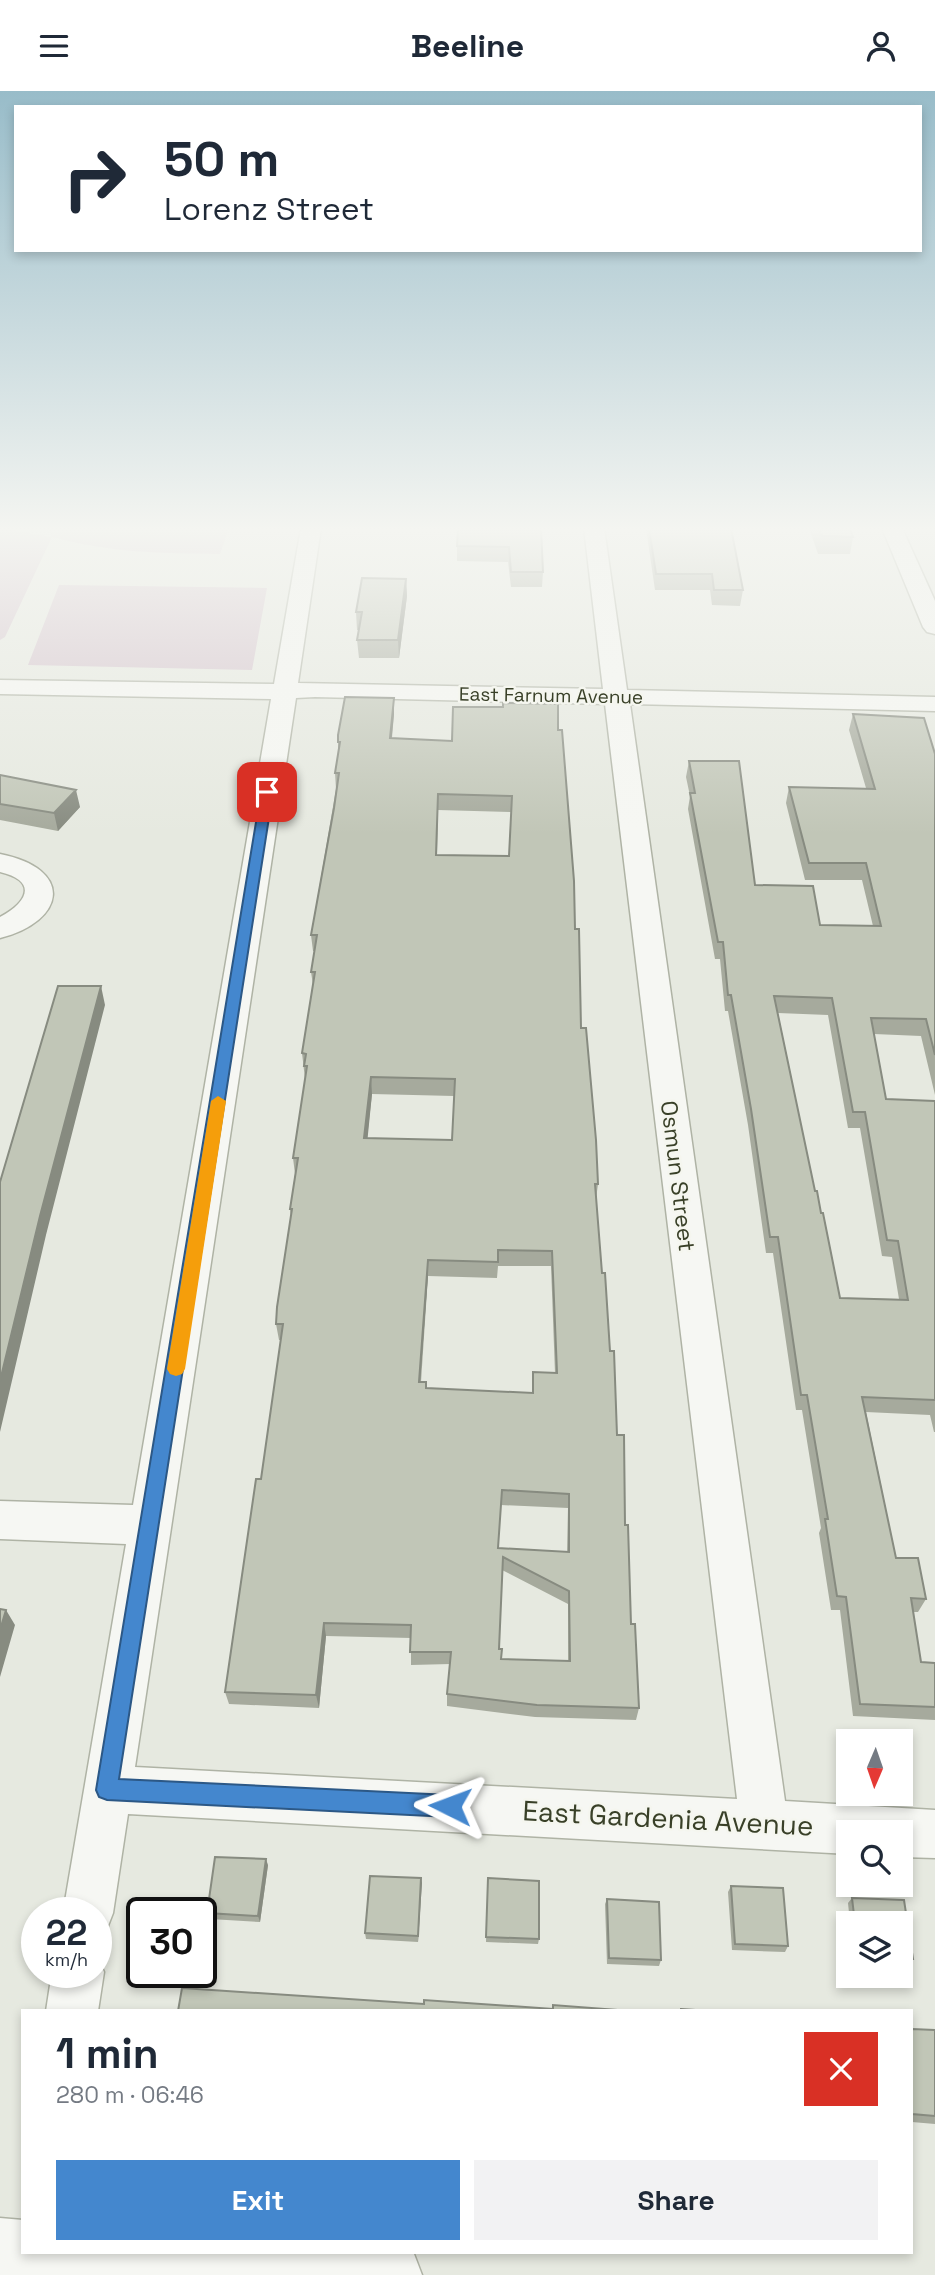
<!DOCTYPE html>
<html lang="en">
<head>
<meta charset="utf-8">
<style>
	:root { --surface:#fff; --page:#f2f2f3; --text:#1f2937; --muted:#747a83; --accent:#4487ce }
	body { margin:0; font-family:"Space Grotesk",sans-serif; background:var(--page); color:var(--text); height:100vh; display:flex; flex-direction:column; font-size:26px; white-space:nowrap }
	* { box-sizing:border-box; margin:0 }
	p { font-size:23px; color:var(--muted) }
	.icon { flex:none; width:38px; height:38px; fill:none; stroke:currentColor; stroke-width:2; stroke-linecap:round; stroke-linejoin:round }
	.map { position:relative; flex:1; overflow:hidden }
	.panel { position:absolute; left:21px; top:1918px; width:892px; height:245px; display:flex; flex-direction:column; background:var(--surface); border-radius:0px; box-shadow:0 4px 10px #0003 }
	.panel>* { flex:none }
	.banner { position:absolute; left:14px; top:14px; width:908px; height:147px; border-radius:0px; box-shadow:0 4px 10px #0003; background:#fff; color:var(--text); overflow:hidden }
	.needle { width:46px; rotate:182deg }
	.tools { position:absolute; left:836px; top:1638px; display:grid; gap:14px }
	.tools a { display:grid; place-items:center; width:77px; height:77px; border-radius:0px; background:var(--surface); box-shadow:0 4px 10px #0003; font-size:35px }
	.speed { position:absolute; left:21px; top:1806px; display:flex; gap:14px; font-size:35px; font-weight:700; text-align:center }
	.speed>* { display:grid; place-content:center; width:91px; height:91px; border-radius:50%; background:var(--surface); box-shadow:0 4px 10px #0003; line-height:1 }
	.speed small { font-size:18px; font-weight:400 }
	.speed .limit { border:4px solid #111; border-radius:10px; background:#fff; color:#111 }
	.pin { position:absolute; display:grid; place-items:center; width:60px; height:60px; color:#fff; margin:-30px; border-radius:14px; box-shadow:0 4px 10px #0006 }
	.me { position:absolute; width:77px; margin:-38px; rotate:273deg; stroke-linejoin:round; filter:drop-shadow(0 0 5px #0008) }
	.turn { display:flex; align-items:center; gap:24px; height:147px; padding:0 35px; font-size:32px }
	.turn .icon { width:91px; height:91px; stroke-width:2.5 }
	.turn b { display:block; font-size:49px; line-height:60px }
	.round { display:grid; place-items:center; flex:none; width:74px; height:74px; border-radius:0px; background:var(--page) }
	.overview { display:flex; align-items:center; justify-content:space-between; height:119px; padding:0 35px }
	h1 { font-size:42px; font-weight:800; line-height:52px }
	.primary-button { display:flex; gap:14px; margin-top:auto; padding:14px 35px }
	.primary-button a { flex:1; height:80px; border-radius:0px; background:var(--accent); color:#fff; font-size:28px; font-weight:800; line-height:80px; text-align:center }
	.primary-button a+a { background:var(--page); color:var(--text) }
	header { display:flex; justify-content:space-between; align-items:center; height:91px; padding:0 35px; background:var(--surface); font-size:32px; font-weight:800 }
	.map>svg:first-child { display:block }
</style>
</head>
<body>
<header><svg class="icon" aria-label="menu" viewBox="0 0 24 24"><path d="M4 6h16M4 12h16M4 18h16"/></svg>Beeline<svg class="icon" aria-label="person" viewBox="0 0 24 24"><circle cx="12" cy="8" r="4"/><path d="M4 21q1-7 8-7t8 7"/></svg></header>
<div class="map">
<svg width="935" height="2184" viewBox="0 0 935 2184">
	<rect width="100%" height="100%" fill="#e6e9e0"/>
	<path fill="#d3c1cb" d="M0,437L51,446L49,437H229L220,463C158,462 113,462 52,446L5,546L0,549Z
		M59,494L267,497L252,579L28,574Z"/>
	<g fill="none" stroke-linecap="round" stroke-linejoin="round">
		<g stroke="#afb3a5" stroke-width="3">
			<path id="street" d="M301,437H321L298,592L603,598L584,437H604L627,599L935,606V620L630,613L785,1710L935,1719V1767L901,1766V1741H849V1763L128,1723L113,1822L106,1840L96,1844V1822H63L126,1453L0,1448V1410L133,1414L271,608L0,603V589L274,593ZM315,606L605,613L737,1708L135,1676L296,607Z
				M882,437H902L935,510V543L927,541L923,536Z
				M0,763C75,778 66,830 0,847V826C28,811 38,790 0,781Z
				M96,1863L104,1881L98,1920H46L52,1881H96Z
				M0,2127L23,2129V2161H409L414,2163L422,2184H0Z"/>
		</g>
		<use href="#street" fill="#f6f7f3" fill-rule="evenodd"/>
	</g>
	<path fill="#a6aa9d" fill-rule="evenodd" d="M541,437L543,481L542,496H511L508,471L457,470V455Z
		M646,437H731L743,499L740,515L712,514L710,499H655Z
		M809,437H850L853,446L850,463H818Z
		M406,488L407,505L399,567H359L357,549L359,539H357L356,521Z
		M394,623L392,647L452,650L558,639L575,838L581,937L598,1093L596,1108L602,1182L625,1434L631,1533L639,1617L636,1629L535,1626L447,1615V1603L450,1573L411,1574V1547L326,1545L319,1617L229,1613L225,1601L261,1388L281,1249H279L276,1233L291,1126L290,1118L295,1083L293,1067L305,988L302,962L313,894L311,881L315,860H313L311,844L336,698L335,682L338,662V651ZM438,719L511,721L509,765L437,764ZM372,1003L454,1005L452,1049L367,1047ZM498,1175H551L555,1282L533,1281L532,1302L427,1297L421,1291L428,1185L497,1187ZM501,1414L568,1417L567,1461L498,1457ZM502,1479L568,1513V1570L501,1568L499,1558Z
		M853,623L935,663V1004L921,945L874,943L886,1008L935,1010V1341H934L930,1324L866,1321L896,1467L926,1508L918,1521H913L921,1571L935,1572V1629L853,1625L840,1519H831L819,1442L821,1437L802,1319H796L773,1162H766L748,1034L728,920H725L720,868H715L688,718L690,705L686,686L689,670L755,794L820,834L873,835L862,789H805L786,712L789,696L866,697L849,639ZM778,922L828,924L848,1037H860L882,1165L892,1166L899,1208L840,1207L815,1100Z
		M0,684L80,716L58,740L0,729Z
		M268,1774L260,1831L210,1828L207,1822Z
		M421,1787L418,1851L366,1848L365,1842Z
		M488,1787L539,1848L538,1853L486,1851Z
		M731,1795L788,1855L785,1861L732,1859L728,1801Z
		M852,1807L904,1809L913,1868L908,1873H901V1832H850L848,1812Z
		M607,1808L661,1869L659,1875L607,1873L605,1813Z
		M912,1938L933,1939L935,1938V2033L912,2031Z"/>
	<path fill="#878b80" d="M406,488L407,505L399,567L398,549Z
		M394,607V623L390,663V647Z
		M76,699L80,716L58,740L54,722Z
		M101,895L105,914L46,1144L0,1341V1290L40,1125Z
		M371,986L372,1003L366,1063L364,1047Z
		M428,1169V1185L419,1306V1291Z
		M6,1519L15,1534L0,1586V1539Z
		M324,1532L326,1545L319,1617L316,1604Z
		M266,1768L268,1774L260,1831L258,1825Z
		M421,1787L422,1792L418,1851V1845Z"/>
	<path fill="#c1c6b7" stroke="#878b80" stroke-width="2" fill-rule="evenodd" d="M458,437H541L543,481H511L509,456L457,455Z
		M649,437H731L743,499H714L712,483H656Z
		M818,437H850L853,446L822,445Z
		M362,487L406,488L398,549H357L362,521H356Z
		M345,606L394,607L390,647L452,650L453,616H503V612L558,613V639H562L574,790L575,838H579L581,937H586L596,1049L598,1093H595L602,1182H605L610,1260H614L617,1344H624L625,1434H628L631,1533H635L639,1617L537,1614L447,1603L451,1561H410L411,1534L324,1532L316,1604L225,1601L256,1388H261L283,1233H276L277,1216L292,1118H290L298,1067H293L307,975H304L306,963L302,962L315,881H311L317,844H311L334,717L339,682H335L340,651H338V644ZM438,703L512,705L509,765L436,764ZM371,986L455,988L452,1049L364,1047ZM498,1159L552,1160L557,1282L533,1281V1302L426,1297V1291H419L428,1169L498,1171ZM502,1399L569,1403V1461L498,1457ZM503,1466L569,1500L570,1570L501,1568L502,1558H499Z
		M853,623L924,627L935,663V964L926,928L871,927L886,1008L935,1010V1309L862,1306L896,1467H918L926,1508L911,1507L921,1571L935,1572V1616L860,1613L846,1506L837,1505L825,1428H828L807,1304H801L778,1146H770L751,1018L731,904H728L723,851H718L690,702H695L689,670H739L755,794L813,795L820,834L881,835L866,772H809L789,696L875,698ZM774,905L832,907L853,1021H865L887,1149L898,1150L908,1209L840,1207L823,1122H821L817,1100H815Z
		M0,684L76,699L54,722L0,713Z
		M58,895H101L40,1125L0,1290V1091Z
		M0,1518L6,1519L0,1539Z
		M215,1766L266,1768L258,1825L207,1822Z
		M370,1785L421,1787L418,1845L365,1842Z
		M488,1787L539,1790V1848L486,1846Z
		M731,1795L783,1797L788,1855L735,1853Z
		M852,1807L904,1809L913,1868H901V1832H855Z
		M607,1808L659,1811L661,1869L609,1867Z
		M182,1897L424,1913V1909L553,1918V1914L631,1920H178Z
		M681,1918L710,1920H681Z
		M912,1938L935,1939V2025L912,2023Z"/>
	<linearGradient id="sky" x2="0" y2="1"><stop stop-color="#98bcc9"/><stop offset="0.59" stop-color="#f4f5f1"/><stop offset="1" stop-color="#f4f5f1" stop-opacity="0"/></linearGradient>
	<rect width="935" height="743" fill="url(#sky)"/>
	<path fill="#4487ce" stroke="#2c5886" stroke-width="2" d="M267,698L273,701L119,1688L450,1704L458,1707L461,1715L458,1723L450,1726L107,1709L99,1706L96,1699L261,701Z"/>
	<path fill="#f59e0b" d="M218,1005L226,1010L185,1278L182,1283L176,1285L170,1283L167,1278L211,1010Z"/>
	<g text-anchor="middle" stroke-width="5" stroke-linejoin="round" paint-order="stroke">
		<g font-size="19" fill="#394028" stroke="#f5f6ef">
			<text transform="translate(551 604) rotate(1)" y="7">East Farnum Avenue</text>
		</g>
		<g font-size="23" fill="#394028" stroke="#f5f6ef">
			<text transform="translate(678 1085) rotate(83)" y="8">Osmun Street</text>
		</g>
		<g font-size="28" fill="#394028" stroke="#f5f6ef">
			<text transform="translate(668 1727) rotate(3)" y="10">East Gardenia Avenue</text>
		</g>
	</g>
</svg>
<div class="tools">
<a><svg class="needle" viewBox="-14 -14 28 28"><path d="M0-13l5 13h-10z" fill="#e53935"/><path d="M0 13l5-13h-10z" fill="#747a83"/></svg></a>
<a><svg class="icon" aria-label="search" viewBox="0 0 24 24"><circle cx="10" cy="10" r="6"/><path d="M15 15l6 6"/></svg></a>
<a><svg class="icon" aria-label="layers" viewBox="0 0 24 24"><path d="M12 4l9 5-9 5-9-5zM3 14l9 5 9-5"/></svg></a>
</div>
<div class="speed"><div>22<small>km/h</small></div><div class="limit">30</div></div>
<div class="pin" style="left:267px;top:701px;background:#d93025"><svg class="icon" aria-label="arrive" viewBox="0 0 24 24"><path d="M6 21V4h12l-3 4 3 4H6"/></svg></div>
<svg class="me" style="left:450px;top:1715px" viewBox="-20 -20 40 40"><path d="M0-17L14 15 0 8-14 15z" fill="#4487ce" stroke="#fff" stroke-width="4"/></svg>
<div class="banner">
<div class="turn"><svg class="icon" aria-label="right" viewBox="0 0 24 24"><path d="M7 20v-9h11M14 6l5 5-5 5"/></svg><div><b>50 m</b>Lorenz Street</div></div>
</div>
<section class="panel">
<div class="overview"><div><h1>1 min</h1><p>280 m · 06:46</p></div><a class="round" style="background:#d93025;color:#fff"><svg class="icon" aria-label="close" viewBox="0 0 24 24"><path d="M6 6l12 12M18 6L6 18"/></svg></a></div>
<div class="primary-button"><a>Exit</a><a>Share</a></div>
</section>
</div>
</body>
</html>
